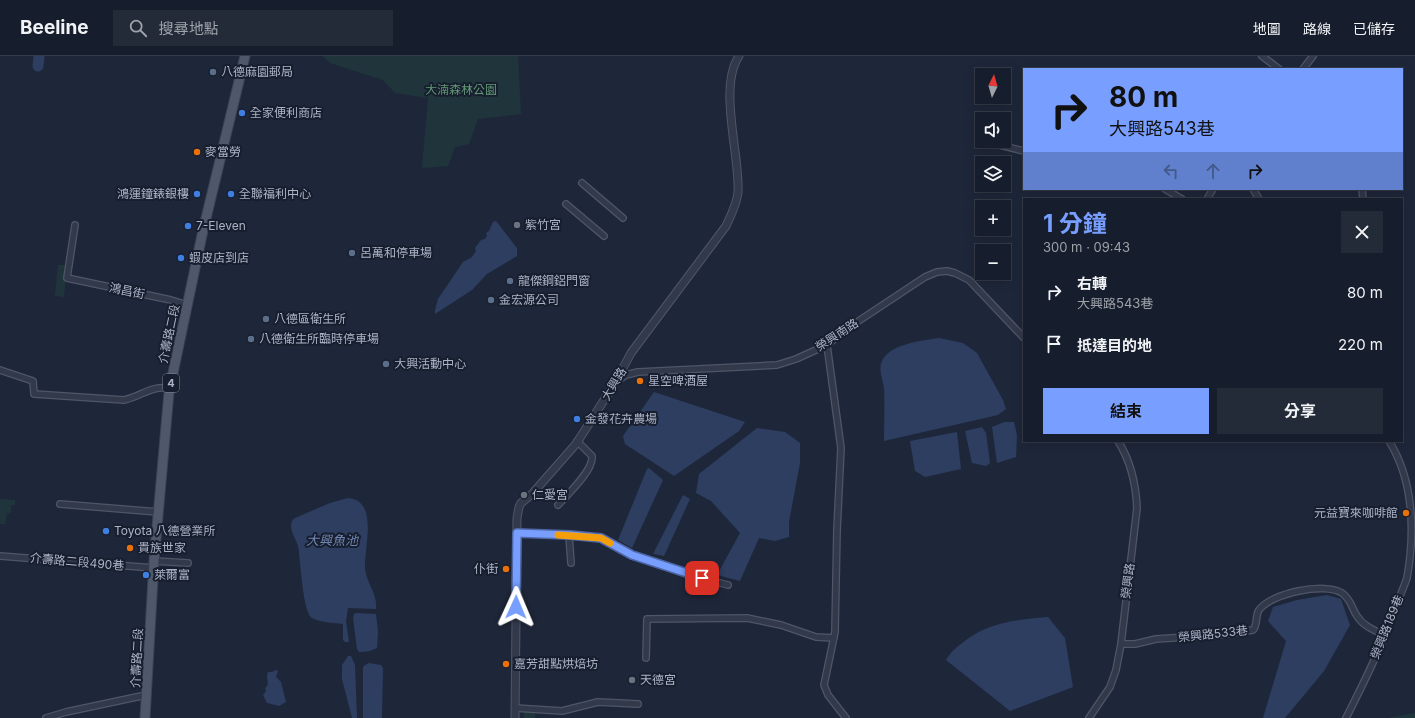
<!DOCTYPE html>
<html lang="zh-TW">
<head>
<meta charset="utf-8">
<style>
	:root { --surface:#161d2c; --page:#232a38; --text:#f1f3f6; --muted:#9ea2a9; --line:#353b48; --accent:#789fff }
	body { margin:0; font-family:Inter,"Noto Sans TC",sans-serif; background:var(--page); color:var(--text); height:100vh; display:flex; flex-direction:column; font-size:15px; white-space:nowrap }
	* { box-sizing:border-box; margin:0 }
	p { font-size:13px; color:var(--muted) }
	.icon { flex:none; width:22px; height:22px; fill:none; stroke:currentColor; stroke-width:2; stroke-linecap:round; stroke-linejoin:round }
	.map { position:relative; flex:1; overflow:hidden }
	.side { position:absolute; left:1023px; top:142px; width:380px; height:244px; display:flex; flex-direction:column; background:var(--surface); border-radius:0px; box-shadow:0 2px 10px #0003,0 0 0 1px var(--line) }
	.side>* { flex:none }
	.top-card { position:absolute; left:1023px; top:12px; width:380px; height:122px; border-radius:0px; box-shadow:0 2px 10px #0003,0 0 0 1px var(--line); background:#789fff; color:#111; overflow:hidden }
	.needle { width:26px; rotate:5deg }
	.tools { position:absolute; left:975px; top:12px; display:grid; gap:8px }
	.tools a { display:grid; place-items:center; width:36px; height:36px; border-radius:0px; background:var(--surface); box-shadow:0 2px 10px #0003,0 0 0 1px var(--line); font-size:20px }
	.pin { position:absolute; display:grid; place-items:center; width:34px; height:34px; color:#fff; margin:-17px; border-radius:8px; box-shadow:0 2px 6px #0006 }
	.me { position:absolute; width:44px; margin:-22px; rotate:1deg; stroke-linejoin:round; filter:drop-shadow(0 0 3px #0008) }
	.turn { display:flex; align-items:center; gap:14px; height:84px; padding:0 20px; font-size:18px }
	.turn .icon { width:52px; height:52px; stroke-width:2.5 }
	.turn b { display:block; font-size:28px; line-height:34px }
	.lanes { display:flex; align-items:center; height:38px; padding:0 20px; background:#0003; justify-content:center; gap:20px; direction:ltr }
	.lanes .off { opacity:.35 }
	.round { display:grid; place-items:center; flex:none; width:42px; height:42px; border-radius:0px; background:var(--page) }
	.summary { display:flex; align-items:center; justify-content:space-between; height:68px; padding:0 20px }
	h1 { font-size:24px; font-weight:700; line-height:30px; color:var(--accent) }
	.button { display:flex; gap:8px; margin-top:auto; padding:8px 20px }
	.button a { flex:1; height:46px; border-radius:0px; background:var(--accent); color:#111; font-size:16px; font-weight:700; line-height:46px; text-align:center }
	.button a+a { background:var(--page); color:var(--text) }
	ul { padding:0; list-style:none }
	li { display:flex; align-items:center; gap:12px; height:52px; padding:0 20px }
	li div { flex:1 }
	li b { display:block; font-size:15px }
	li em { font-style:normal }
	header { display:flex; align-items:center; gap:24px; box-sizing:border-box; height:56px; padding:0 20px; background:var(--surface); border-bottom:1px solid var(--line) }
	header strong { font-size:19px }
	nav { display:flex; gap:22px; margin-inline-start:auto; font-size:14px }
	.search { width:280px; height:36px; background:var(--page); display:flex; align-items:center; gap:10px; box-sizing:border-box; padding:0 14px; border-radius:0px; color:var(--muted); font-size:15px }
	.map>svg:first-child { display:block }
</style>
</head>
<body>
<header>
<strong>Beeline</strong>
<div class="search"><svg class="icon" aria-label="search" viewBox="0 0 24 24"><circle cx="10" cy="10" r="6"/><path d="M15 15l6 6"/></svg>搜尋地點</div>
<nav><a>地圖</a><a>路線</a><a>已儲存</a></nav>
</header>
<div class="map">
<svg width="1415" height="662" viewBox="0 0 1415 662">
	<rect width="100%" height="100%" fill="#1e273a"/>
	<path fill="#20353b" d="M323,0H518L521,58L478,63L469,88L455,91L448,110L422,112L428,42L395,37L383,24L330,7Z
		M58,209H67L64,241L55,240Z
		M0,443L15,444V449H11V456L7,458L5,468H0Z
		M526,655L535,656V662H524V657Z
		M1415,657V662H1387Z"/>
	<path fill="#2d3e61" d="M496,165L517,192V200L487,218L472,234L435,258V254L438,243L463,206L472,201L476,195L475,192L481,184L485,183L487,180L486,177L489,175L493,166Z
		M939,282L963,287L977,297L1003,344L1006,353L998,359L884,385C884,367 885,350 884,332C883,325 879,315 881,308C886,288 921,285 939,282Z
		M654,336L745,366L739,375L674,420L625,388L623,380Z
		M1004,366H1014L1017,379L1016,401L997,407L992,371Z
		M982,371L986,377L990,407L986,410L972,407L965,375Z
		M757,372L785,376L800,387V407L789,466V481L775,485L759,482L740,525L717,519L740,477L711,445L696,437L699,418Z
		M957,376L961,413L925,421L915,415L910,385Z
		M649,412L663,424L632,492L618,484L647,413Z
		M683,439L690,443L664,500L653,498Z
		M348,442C379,444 364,492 365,512C366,526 378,539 376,553L348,552L346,565L349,586H345L343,584V568C335,567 318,566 312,562C302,555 301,504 298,490C296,483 291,477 291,470C291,466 292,464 295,462L330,447Z
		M1327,539L1341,543L1350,569L1324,615L1285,662H1263L1286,585L1268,565L1273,551L1297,544Z
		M356,557L376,558L378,576L377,592C371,595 366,596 359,596L357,593L353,562L354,558Z
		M1048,561L1065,582L1073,631L1010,655L946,604C952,594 957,591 966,584C992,565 1017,564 1048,561Z
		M348,600H351L355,609L357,662H352L342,623V609Z
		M369,607L381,609L383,612L382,662H363V611L365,609Z
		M276,614L278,615L276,621L281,626L286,646L279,650L267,647L263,639L266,635L265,632L268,629L267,620L268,616H272Z"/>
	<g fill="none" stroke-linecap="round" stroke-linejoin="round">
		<path stroke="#2d3e61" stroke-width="11" d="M38,10L39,0"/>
		<g stroke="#4f5668" stroke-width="8">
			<path id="minor" d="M1262,0L1279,13
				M1303,13L1313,0
				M983,85L1024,95
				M582,127L623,162
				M1165,133L1182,143
				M1253,133L1259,143
				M1362,133L1363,143
				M1207,143L1213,133
				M566,148L604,180
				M75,169L67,222L171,244L187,249
				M827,289L841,392L837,474L835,576L824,629L828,639L846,662
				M0,314L33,325L34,338L124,344C143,340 148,330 170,332
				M616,326L626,319L638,316L777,309L796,303L827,289L848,272L925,221L937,216L947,215L955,217L969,224L1024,282
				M60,448L158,456
				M558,449C567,439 594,414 592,400L577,385
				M517,477L569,479L601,482L633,499L689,519L728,529
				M569,479L571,507
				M0,500L154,512
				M154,505L188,507
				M1121,588H1135L1156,583L1219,579L1253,574C1258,569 1255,560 1259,554C1271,537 1325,526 1342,537C1351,543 1352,553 1357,560C1363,570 1374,574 1384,579
				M646,602L647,563L747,562L781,569L816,581L834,582
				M515,652L562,655L598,646L638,648
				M46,662L66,656L146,639
				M1089,662L1110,631L1116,614L1121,588L1137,452C1136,429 1130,404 1118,385
				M1346,662C1358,638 1371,613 1381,588C1384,582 1385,576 1387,570C1394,554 1401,539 1407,522C1415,477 1414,425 1389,385"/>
		</g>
		<g stroke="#4f5668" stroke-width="9">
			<path id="tertiary" d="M515,662L517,462L519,451L521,447L532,438L576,388L615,327L631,297L726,170C731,159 737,148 738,136C740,99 718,31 739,0"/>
		</g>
		<g stroke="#3b4253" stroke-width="11">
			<path id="primary" d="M145,662L154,505L169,336L202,179L245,0"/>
		</g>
		<use href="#minor" stroke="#32394a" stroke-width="5.5"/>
		<use href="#tertiary" stroke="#32394a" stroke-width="7"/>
		<use href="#primary" stroke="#4f586a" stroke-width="9"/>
	</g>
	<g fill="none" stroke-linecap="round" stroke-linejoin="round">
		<g stroke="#4e67a6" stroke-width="10">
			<path id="route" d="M516,551L517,477L570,479L601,482L632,499L702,522"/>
		</g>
		<use href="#route" stroke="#789fff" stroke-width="7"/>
		<path stroke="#f59e0b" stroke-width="7" d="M558,479L601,482L610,487"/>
	</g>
	<g fill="#5c6f8a" stroke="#171e2e" stroke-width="1.5">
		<circle cx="213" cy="16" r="4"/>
		<circle cx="352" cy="197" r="4"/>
		<circle cx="510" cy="225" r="4"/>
		<circle cx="491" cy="244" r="4"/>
		<circle cx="266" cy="263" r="4"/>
		<circle cx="251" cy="283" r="4"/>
		<circle cx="386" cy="308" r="4"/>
	</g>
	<g fill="#3f7fe0" stroke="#171e2e" stroke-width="1.5">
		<circle cx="242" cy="57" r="4"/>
		<circle cx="197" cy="138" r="4"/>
		<circle cx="231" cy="138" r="4"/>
		<circle cx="188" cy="170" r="4"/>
		<circle cx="181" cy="202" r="4"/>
		<circle cx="577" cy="363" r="4"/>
		<circle cx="106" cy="475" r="4"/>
		<circle cx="146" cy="519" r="4"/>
	</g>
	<g fill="#e8710a" stroke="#171e2e" stroke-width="1.5">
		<circle cx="197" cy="96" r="4"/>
		<circle cx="640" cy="325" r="4"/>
		<circle cx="1406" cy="457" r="4"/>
		<circle cx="130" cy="492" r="4"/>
		<circle cx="506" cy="513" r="4"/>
		<circle cx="506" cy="608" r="4"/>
	</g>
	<g fill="#6b7280" stroke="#171e2e" stroke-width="1.5">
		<circle cx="517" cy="169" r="4"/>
		<circle cx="524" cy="439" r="4"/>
		<circle cx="632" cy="624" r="4"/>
	</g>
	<g text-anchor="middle" stroke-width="4" stroke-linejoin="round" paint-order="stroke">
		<rect fill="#171e2e" stroke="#7f8699" stroke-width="1" x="163" y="318" width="16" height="18" rx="3"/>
		<g font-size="11" font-weight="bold" fill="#acb3c7">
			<text x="171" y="331">4</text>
		</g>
		<g font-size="12" fill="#acb3c7" stroke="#171e2e" text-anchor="start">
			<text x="221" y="20">八德麻園郵局</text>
			<text x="250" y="61">全家便利商店</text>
			<text x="205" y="100">麥當勞</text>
			<text x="189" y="142" text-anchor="end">鴻運鐘錶銀樓</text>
			<text x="239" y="142">全聯福利中心</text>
			<text x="525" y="173">紫竹宮</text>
			<text x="196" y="174">7-Eleven</text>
			<text x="360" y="201">呂萬和停車場</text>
			<text x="189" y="206">蝦皮店到店</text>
			<text x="518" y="229">龍傑鋼鋁門窗</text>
			<text x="499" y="248">金宏源公司</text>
			<text x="274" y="267">八德區衛生所</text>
			<text x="259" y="287">八德衛生所臨時停車場</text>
			<text x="394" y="312">大興活動中心</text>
			<text x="648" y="329">星空啤酒屋</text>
			<text x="585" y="367">金發花卉農場</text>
			<text x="532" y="443">仁愛宮</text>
			<text x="1398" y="461" text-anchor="end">元益寶來咖啡館</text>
			<text x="114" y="479">Toyota 八德營業所</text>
			<text x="138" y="496">貴族世家</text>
			<text x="498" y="517" text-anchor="end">仆街</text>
			<text x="154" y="523">萊爾富</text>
			<text x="514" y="612">嘉芳甜點烘焙坊</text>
			<text x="640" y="628">天德宮</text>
		</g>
		<g font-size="12" fill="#619974" stroke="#171e2e">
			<text x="461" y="38">大湳森林公園</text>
		</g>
		<g font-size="12" fill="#acb3c7" stroke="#171e2e">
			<text transform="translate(127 235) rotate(12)" y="4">鴻昌街</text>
			<text transform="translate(169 278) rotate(-78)" y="4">介壽路二段</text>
			<text transform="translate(837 279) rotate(-33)" y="4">榮興南路</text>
			<text transform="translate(614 328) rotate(-59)" y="4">大興路</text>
			<text transform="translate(77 506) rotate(5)" y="4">介壽路二段490巷</text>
			<text transform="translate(1128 525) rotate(-83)" y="4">榮興路</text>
			<text transform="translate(1387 571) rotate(-68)" y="4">榮興路189巷</text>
			<text transform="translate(1213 578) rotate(-6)" y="4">榮興路533巷</text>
			<text transform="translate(137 602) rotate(-87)" y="4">介壽路二段</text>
		</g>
		<g font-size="13" font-style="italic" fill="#7086b2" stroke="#171e2e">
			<text x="332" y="489">大興魚池</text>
		</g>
	</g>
</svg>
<div class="tools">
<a><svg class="needle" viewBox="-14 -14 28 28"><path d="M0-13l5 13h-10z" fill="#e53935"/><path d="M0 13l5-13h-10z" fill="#9ea2a9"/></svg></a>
<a><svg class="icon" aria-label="sound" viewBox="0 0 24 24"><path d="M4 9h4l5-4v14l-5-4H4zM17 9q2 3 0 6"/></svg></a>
<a><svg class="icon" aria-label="layers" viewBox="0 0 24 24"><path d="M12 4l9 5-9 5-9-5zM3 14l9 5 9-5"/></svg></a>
<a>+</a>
<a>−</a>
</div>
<div class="pin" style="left:702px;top:522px;background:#d93025"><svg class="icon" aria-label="arrive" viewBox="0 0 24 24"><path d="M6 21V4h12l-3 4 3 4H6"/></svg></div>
<svg class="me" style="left:516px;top:551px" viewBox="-20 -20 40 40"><path d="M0-17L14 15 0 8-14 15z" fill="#789fff" stroke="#fff" stroke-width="4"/></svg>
<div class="top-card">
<div class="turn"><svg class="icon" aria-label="right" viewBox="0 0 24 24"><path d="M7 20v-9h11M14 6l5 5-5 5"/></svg><div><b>80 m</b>大興路543巷</div></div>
<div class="lanes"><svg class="icon off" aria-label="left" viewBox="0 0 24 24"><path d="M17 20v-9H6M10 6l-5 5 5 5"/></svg><svg class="icon off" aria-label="ahead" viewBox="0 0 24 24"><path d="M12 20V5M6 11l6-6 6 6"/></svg><svg class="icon" aria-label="right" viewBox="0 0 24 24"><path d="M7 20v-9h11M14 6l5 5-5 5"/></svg></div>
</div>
<section class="side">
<div class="summary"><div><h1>1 分鐘</h1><p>300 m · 09:43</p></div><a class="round"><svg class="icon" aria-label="close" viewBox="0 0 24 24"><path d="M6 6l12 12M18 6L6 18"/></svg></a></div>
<ul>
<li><svg class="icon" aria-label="right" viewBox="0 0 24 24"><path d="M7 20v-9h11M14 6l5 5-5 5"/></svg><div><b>右轉</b><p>大興路543巷</p></div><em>80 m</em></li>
<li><svg class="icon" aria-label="arrive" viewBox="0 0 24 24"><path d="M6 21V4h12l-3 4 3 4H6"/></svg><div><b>抵達目的地</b></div><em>220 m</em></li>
</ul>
<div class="button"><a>結束</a><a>分享</a></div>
</section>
</div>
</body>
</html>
